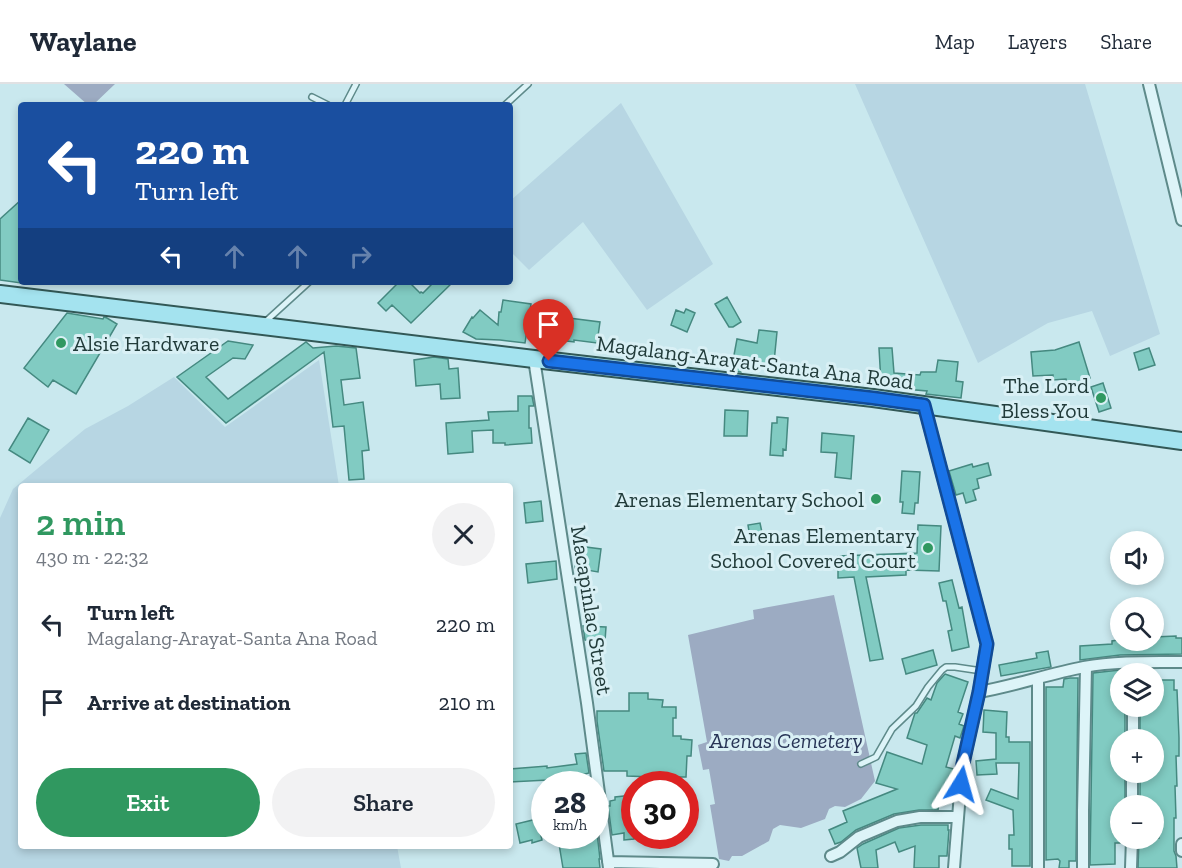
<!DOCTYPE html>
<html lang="en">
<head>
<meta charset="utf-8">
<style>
	:root { --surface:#fff; --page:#f2f2f3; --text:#1f2937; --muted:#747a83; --line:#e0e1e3; --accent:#309860 }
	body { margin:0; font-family:"Zilla Slab",serif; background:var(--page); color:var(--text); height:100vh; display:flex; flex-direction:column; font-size:22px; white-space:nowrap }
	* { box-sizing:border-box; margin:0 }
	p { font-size:20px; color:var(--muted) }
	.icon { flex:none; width:33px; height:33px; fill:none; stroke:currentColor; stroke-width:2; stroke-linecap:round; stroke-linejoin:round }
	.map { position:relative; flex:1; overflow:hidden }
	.panel { position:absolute; left:18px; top:399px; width:495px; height:366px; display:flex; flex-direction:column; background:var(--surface); border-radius:6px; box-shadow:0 3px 9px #0003 }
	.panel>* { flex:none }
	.top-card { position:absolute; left:18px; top:18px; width:495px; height:183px; border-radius:6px; box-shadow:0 3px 9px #0003; background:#1a4fa0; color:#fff; overflow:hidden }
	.controls { position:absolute; left:1110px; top:447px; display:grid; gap:12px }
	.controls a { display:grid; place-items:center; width:54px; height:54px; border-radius:50%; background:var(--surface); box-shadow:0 3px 9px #0003; font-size:30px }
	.speed { position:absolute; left:531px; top:687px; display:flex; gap:12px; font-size:30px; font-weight:700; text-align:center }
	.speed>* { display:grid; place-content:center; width:78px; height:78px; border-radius:50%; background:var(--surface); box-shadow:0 3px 9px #0003; line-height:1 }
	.speed small { font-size:15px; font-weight:400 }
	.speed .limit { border:9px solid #d22; background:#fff; color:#111 }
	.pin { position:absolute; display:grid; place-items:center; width:51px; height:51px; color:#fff; margin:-62px -26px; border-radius:50% 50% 50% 0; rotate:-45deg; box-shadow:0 0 6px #0007 }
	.pin .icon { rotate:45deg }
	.me { position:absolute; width:66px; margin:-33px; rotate:8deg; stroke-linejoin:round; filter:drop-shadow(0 0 4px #0008) }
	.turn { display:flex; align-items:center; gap:21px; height:126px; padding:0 18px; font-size:27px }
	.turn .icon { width:78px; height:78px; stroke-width:2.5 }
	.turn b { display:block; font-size:42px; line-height:51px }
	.lanes { display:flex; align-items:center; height:57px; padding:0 18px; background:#0003; justify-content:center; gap:30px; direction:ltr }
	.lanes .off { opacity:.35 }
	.round { display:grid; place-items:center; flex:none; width:63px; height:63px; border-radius:32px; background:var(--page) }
	.overview { display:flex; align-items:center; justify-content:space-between; height:102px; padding:0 18px }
	h1 { font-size:36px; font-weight:600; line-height:45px; color:var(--accent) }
	.button { display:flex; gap:12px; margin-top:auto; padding:12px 18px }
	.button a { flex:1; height:69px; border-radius:36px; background:var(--accent); color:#fff; font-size:24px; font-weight:600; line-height:69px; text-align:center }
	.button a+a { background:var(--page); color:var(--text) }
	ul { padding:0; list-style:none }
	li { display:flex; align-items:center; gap:18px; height:78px; padding:0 18px }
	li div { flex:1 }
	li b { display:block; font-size:22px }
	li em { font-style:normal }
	header { display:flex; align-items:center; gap:36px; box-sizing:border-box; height:84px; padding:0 30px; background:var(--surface); border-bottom:2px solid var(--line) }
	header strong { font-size:28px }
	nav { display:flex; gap:33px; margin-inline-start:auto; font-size:21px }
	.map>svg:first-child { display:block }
</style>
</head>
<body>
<header>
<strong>Waylane</strong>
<nav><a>Map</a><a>Layers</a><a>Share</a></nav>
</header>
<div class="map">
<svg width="1182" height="784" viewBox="0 0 1182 784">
	<rect width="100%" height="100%" fill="#c9e8ee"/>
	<path fill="#b7d6e3" d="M855,0H1085L1160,250L1110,272L1092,227L1048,239L978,279Z
		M621,19L713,180L647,226L583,138L529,186L510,167V117Z
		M319,276L339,402H21V762H397L401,784H0V434L13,405L85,345L128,322L174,293L225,343Z"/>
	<path fill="#9cabc2" d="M64,0H115L93,21H88Z
		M834,511L875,697L861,715L845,723L835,722L829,725L825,735L801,744L780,741L773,745L769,757L742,772H732L729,777L719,775L710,721L715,720L709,685L703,686L698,661L707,658L688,551L754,535L753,526Z"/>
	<path fill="#81cbc2" stroke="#458980" stroke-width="1.5" d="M21,116V199L0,196V135Z
		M399,198H409L420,209L421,208L423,209L434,198H453L411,239L392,221L386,227L378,219Z
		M727,213L741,238L733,243H729L715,220Z
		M503,216L531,220L525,259L500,256L476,255L463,248L472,233L473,234L480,226L498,241L499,228H501Z
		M686,225L695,229L687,248L671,241L676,226L684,229Z
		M67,229L103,235L104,233L107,234L117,240L76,310L53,296L48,303L24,284Z
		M561,233L600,238L597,259L574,256V258L559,256Z
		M759,246L777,248L774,278L769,277V281L742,279L741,288L731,287L737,255L757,259Z
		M228,257L253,261L245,275L233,274L206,293L228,315L306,258L313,264L336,262L356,264L360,294L341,296L344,321L363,318L369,366L362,367L364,395L349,396L344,342L333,343L324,268L226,339L177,293Z
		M1079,258L1090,294L1068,301L1066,295L1053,296V291L1033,292L1031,268L1055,266Z
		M879,264H892L894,289L920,291L921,288H936L938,276L958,278L956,297L963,298L961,314L926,310L927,307L893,304L894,298L881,299Z
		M1149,264L1155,281L1139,286L1134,269Z
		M434,273L448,275L449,285L458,284L460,314L441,315L440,300L416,302L414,276Z
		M1103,299L1111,324L1099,328L1091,303Z
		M518,312H532L534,322H529V344H531L532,359L505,361V359H493V346L472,347L473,368L448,370L446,339L489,336L488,328L518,327Z
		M725,326L748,327L747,352H724Z
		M777,333L788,334L786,366L783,365V372L770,371L772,339H777Z
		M28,334L49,346L30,379L9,366Z
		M822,349L854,352L851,395L835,393L837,369L821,368Z
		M988,379L991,391L977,395L979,404L973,406L976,416L966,419L963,409L956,411L949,387L972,380L973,383Z
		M902,387L920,388L918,419H915L914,430L902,429L903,418H900Z
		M541,417L543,437L526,439L524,419Z
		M760,439L764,458L751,460L748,441Z
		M918,441L941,442L939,487L906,486V491L866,493L883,575L870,577L854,493L838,494V472L917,469Z
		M578,462L601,465L598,488L575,484Z
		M556,477L557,495L528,499L526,480Z
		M952,496L959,524L962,523L969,563L952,567L948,547L952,546L946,517H943L939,499Z
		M583,542L606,543L605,557L585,556Z
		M1176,552V554H1182V570L1120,571L1080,576V562L1112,560V557L1118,556H1154V553Z
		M933,566L937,581L906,590L902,575Z
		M1048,567L1051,583L1001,592L999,581L1037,574L1036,569Z
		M1120,586V622H1125V656H1120V688H1125V722H1120V759H1115V780L1090,781L1093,589Z
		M945,590L968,598L958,628L963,630L959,640L964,642L960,654L955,652L946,683L954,685L950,713L940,711L938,726H919L894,730L856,746L841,758L835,760L829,746L847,738L843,727L897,705L876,699L887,668L922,680L927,661L907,654L915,629H917L927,614L931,616L937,599Z
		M1070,594H1078L1076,777H1069V784H1059L1060,777L1058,775L1046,776V603H1063L1064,595Z
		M1154,596H1174V606H1177L1179,654V672H1176L1177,702H1175L1176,734H1174V767L1176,772L1177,784H1138L1139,754H1159L1158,733H1154V722H1140V690H1154V654L1140,655V626H1148V622H1154Z
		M629,609H648V615L663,616L662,623H676V634H673V652H681V655L692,656L691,672H687L686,693H672V696H652L653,693L627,692V687H604L597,637V627H629Z
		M984,626L1007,628L1006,653H1009V658H1030V782H1012V765H1009V751H1014L1013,726L986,716L991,705L1018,715L1019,679H996L997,690L977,691L976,677L996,675V649L983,648Z
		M586,669L589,689L581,691L582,700H571L570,692L548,696L510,698V685L547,682V684L577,680L575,670Z
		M633,711L634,755L624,756V749L612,751L608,722H610V717L615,716V713Z
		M537,735L542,756L532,759V756L520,759L516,740Z
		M596,740L600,775H599L600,784H563L558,754L566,753V752H596Z
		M921,741H948V746H949L947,772H939V784H914L915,762L899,768L895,758L876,766L878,784H861L857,764L863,760L899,744Z"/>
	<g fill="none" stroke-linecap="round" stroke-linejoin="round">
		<g stroke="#5e8a8a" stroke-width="8">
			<path id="service" d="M312,13L328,21
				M345,21L356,0
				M505,21L528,0
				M264,239L309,198
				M861,680L876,673L892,645L916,622L928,603L942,586L946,583H955L982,587"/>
		</g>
		<g stroke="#5e8a8a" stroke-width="14">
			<path id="minor" d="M1149,0L1182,136
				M534,275L587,619L609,784
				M924,321L987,560L979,608L962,684L954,784
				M979,608C1014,602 1048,590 1084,583C1116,577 1149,578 1182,578
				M1133,656V622
				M1132,722V688
				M1182,760V767
				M831,772L840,768L859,753L897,737L920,733H957
				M608,778L713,780
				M1038,784V595
				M1083,784V727L1086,583
				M1131,784L1132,754"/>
		</g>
		<g stroke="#325856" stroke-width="20">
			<path id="primary" d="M0,210L534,275L873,314L1182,357"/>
		</g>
		<use href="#service" stroke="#ddf4f8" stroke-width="5"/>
		<use href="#minor" stroke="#ddf4f8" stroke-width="10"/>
		<use href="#primary" stroke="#a4e3ef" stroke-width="16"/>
	</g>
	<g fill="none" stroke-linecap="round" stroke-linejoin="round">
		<g stroke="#114b97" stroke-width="15">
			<path id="route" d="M549,277L873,314L924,321L987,560L979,608L962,684L961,700"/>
		</g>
		<use href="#route" stroke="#1a73e8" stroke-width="10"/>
	</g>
	<g fill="#309860" stroke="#d9f0f5" stroke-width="2">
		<circle cx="61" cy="259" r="6"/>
		<circle cx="1101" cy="314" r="6"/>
		<circle cx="876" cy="415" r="6"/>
		<circle cx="928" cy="464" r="6"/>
	</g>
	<g text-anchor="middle" stroke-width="6" stroke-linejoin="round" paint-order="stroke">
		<g font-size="22" fill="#213b3a" stroke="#d9f0f5" text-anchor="end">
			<text x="73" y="267" text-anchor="start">Alsie Hardware</text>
			<text x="1089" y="309">The Lord<tspan x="1089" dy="25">Bless You</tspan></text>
			<text x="864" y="423">Arenas Elementary School</text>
			<text x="916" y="459">Arenas Elementary<tspan x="916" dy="25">School Covered Court</tspan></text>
		</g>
		<g font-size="22" fill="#213b3a" stroke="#d9f0f5">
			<text transform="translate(755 278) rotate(7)" y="8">Magalang-Arayat-Santa Ana Road</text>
			<text transform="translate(592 526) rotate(81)" y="8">Macapinlac Street</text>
		</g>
		<g font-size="22" font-style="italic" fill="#283557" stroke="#d9f0f5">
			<text x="786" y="664">Arenas Cemetery</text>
		</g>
	</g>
</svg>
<div class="controls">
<a><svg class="icon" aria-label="sound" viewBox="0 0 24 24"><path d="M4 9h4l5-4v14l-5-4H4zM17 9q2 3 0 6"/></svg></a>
<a><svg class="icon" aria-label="search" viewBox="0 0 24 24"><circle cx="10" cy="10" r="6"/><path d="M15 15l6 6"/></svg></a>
<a><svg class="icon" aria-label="layers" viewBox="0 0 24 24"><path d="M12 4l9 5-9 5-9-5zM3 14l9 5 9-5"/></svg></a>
<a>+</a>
<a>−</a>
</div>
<div class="speed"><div>28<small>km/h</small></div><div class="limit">30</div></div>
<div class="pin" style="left:549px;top:277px;background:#d93025"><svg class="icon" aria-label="arrive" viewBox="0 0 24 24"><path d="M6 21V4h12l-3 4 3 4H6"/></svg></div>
<svg class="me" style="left:961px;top:700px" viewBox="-20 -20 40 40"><path d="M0-17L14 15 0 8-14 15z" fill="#1a73e8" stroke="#fff" stroke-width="4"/></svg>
<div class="top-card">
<div class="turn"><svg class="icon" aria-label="left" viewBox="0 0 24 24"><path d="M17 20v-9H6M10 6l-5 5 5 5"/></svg><div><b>220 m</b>Turn left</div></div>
<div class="lanes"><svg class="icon" aria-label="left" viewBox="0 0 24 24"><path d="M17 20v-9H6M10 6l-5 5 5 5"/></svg><svg class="icon off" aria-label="ahead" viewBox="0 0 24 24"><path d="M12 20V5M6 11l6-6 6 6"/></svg><svg class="icon off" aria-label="ahead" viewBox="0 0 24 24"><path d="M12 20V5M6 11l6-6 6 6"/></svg><svg class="icon off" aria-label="right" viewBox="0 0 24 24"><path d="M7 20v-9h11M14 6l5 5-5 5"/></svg></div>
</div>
<section class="panel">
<div class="overview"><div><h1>2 min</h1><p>430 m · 22:32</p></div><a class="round"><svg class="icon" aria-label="close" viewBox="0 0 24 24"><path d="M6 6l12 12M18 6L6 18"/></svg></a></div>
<ul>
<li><svg class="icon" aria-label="left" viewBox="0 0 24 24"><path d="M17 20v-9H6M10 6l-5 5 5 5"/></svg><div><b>Turn left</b><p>Magalang-Arayat-Santa Ana Road</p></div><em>220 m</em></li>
<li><svg class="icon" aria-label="arrive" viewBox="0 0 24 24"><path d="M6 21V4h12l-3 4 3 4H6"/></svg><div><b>Arrive at destination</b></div><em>210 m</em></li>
</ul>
<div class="button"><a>Exit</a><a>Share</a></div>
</section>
</div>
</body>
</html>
